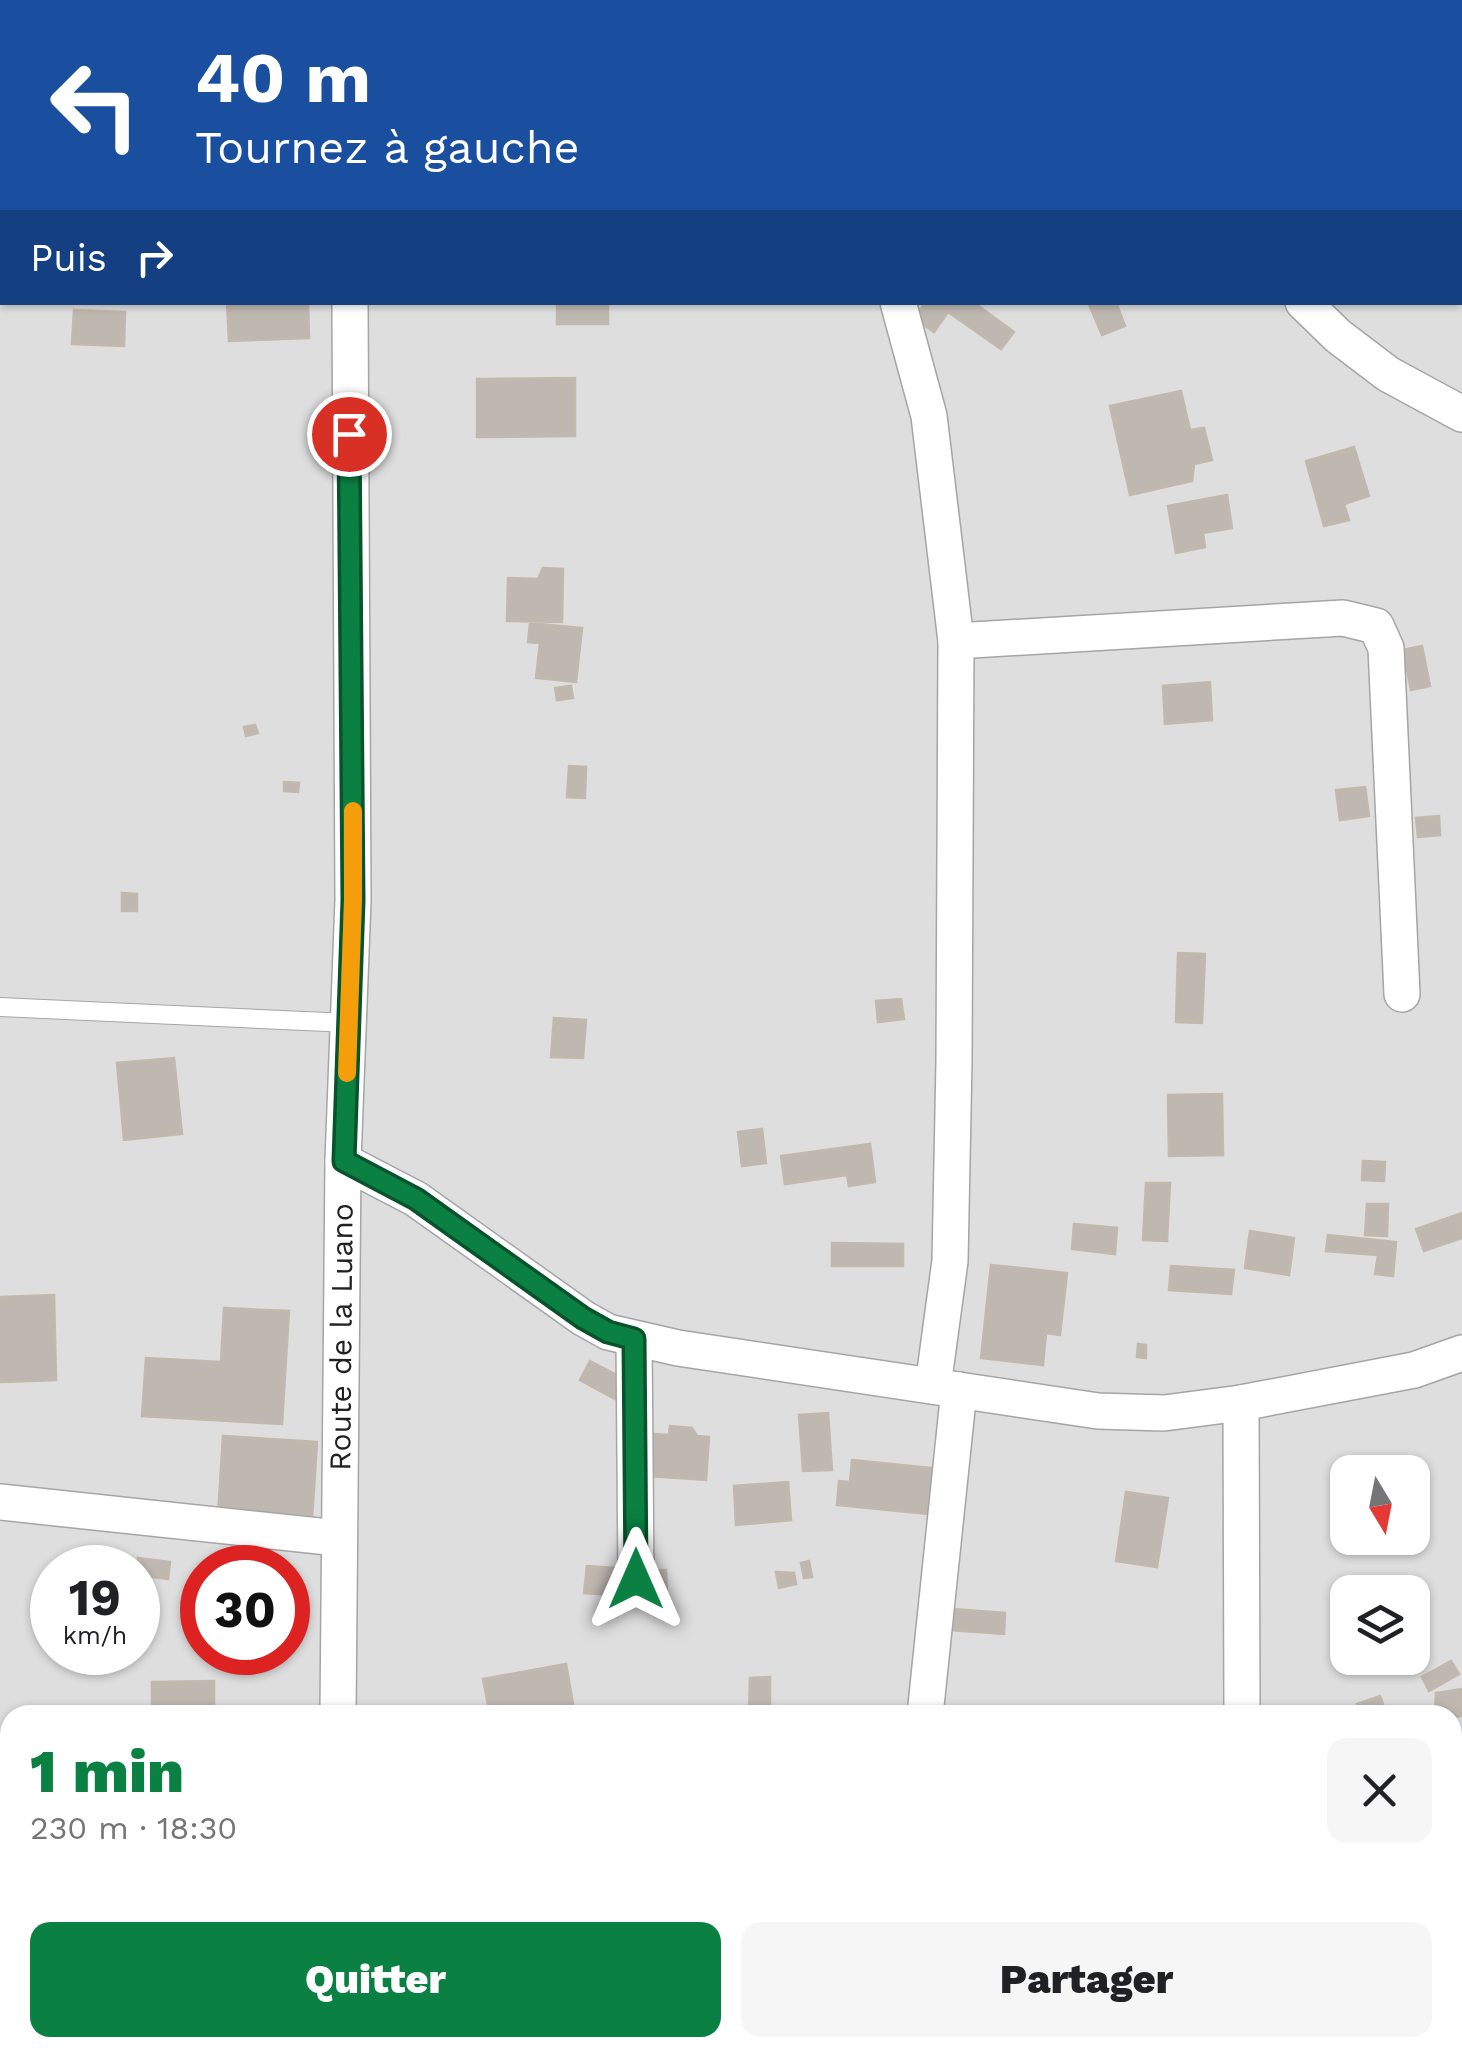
<!DOCTYPE html>
<html lang="fr">
<head>
<meta charset="utf-8">
<style>
	:root { --surface:#fff; --page:#f6f6f6; --text:#202124; --muted:#757577; --accent:#0b8043 }
	body { margin:0; font-family:"Work Sans",sans-serif; background:var(--page); color:var(--text); height:100vh; display:flex; flex-direction:column; font-size:38px; white-space:nowrap }
	* { box-sizing:border-box; margin:0 }
	p { font-size:32px; color:var(--muted) }
	.icon { flex:none; width:55px; height:55px; fill:none; stroke:currentColor; stroke-width:2; stroke-linecap:round; stroke-linejoin:round }
	.map { position:relative; flex:1; overflow:hidden }
	.side { position:absolute; left:0px; top:1705px; width:1462px; height:352px; display:flex; flex-direction:column; background:var(--surface); border-radius:30px 30px 0 0; box-shadow:0 2px 8px #0004 }
	.side>* { flex:none }
	.guide { position:absolute; left:0px; top:0px; width:1462px; height:305px; box-shadow:0 2px 8px #0004; background:#1a4fa0; color:#fff; overflow:hidden }
	.needle { width:65px; rotate:170deg }
	.controls { position:absolute; left:1330px; top:1455px; display:grid; gap:20px }
	.controls a { display:grid; place-items:center; width:100px; height:100px; border-radius:20px; background:var(--surface); box-shadow:0 2px 8px #0004; font-size:50px }
	.speed { position:absolute; left:30px; top:1545px; display:flex; gap:20px; font-size:50px; font-weight:700; text-align:center }
	.speed>* { display:grid; place-content:center; width:130px; height:130px; border-radius:50%; background:var(--surface); box-shadow:0 2px 8px #0004; line-height:1 }
	.speed small { font-size:25px; font-weight:400 }
	.speed .limit { border:15px solid #d22; background:#fff; color:#111 }
	.pin { position:absolute; display:grid; place-items:center; width:85px; height:85px; color:#fff; margin:-42px; border:5px solid #fff; border-radius:50%; box-shadow:0 2px 10px #0007 }
	.me { position:absolute; width:110px; margin:-55px; rotate:0deg; stroke-linejoin:round; filter:drop-shadow(0 0 8px #0008) }
	.turn { display:flex; align-items:center; gap:35px; height:210px; padding:0 30px; font-size:45px }
	.turn .icon { width:130px; height:130px; stroke-width:2.5 }
	.turn b { display:block; font-size:70px; line-height:85px }
	.then { display:flex; align-items:center; height:95px; padding:0 30px; background:#0003; gap:20px; font-size:38px }
	.round { display:grid; place-items:center; flex:none; width:105px; height:105px; border-radius:20px; background:var(--page) }
	.headline { display:flex; align-items:center; justify-content:space-between; height:170px; padding:0 30px }
	h1 { font-size:60px; font-weight:800; line-height:75px; color:var(--accent) }
	.button { display:flex; gap:20px; margin-top:auto; padding:20px 30px }
	.button a { flex:1; height:115px; border-radius:20px; background:var(--accent); color:#fff; font-size:40px; font-weight:800; line-height:115px; text-align:center }
	.button a+a { background:var(--page); color:var(--text) }
	.map>svg:first-child { display:block }
</style>
</head>
<body>
<div class="map">
<svg width="1462" height="2057" viewBox="0 0 1462 2057">
	<rect width="100%" height="100%" fill="#f1efe9"/>
	<path fill="#dfdede" fill-rule="evenodd" d="M0,0H1462V2057H0ZM2,2H1460V302H2ZM1348,1472H1412V1538H1348ZM52,1568H138V1652H52ZM202,1568H288V1652H202ZM1348,1592H1412V1658H1348ZM10,1715H1452V2048H10Z"/>
	<path fill="#beb8b1" stroke="#c2b8ac" stroke-width="2.5" d="M63,0H122L123,2H63Z
		M1406,0H1452L1449,2H1408Z
		M0,188H2V268H0Z
		M227,302H308L309,338L229,341Z
		M557,302H608V324H557Z
		M926,302H973L1014,332L1001,349L948,312L934,332L914,318Z
		M1088,302H1116L1125,326L1102,335Z
		M74,310L125,312L124,346L72,344Z
		M575,378V436L477,437V379Z
		M1181,391L1190,430L1204,428L1212,460L1194,464L1192,481L1130,495L1110,406Z
		M1354,447L1369,496L1344,504L1349,520L1324,526L1306,461Z
		M1227,495L1232,528L1203,533L1205,547L1176,553L1168,506Z
		M543,568L563,569L562,622L507,621L508,578L538,579Z
		M530,623L582,628L576,682L536,678L540,643L528,642Z
		M1422,646L1430,686L1411,690L1403,650Z
		M1210,682L1212,720L1165,724L1163,686Z
		M571,686L573,698L557,700L555,688Z
		M255,725L258,733L246,736L244,727Z
		M569,766L586,767L585,798L567,797Z
		M284,782L299,783L298,792L284,791Z
		M1365,787L1369,816L1340,820L1336,790Z
		M1439,816L1440,835L1418,837L1416,818Z
		M122,893L137,894V911H122Z
		M1178,953L1205,954L1202,1023L1176,1022Z
		M901,999L904,1019L878,1022L876,1001Z
		M554,1018L586,1020L583,1058L551,1057Z
		M174,1058L182,1134L124,1140L117,1063Z
		M1222,1094L1223,1155L1169,1156L1168,1095Z
		M762,1129L766,1163L742,1166L738,1132Z
		M870,1144L875,1182L849,1186L847,1175L785,1184L781,1156Z
		M1363,1161L1385,1162L1384,1181L1362,1180Z
		M1146,1183H1170L1167,1241L1143,1240Z
		M1367,1204H1388L1387,1236L1365,1235Z
		M1462,1213V1238L1424,1251L1416,1229Z
		M1074,1224L1117,1228L1115,1254L1072,1249Z
		M1250,1231L1294,1238L1289,1275L1245,1268Z
		M1328,1235L1396,1242L1393,1276L1375,1274L1378,1255L1326,1251Z
		M832,1243L903,1244V1266H832Z
		M991,1265L1067,1273L1060,1335L1046,1333L1043,1365L981,1358Z
		M1171,1266L1234,1270L1231,1294L1169,1290Z
		M54,1295L56,1380L0,1382V1297Z
		M224,1308L289,1311L282,1424L142,1416L146,1358L221,1362Z
		M1138,1344L1146,1345V1358L1137,1357Z
		M590,1361L626,1380L615,1399L580,1380Z
		M828,1413L832,1470L803,1471L799,1415Z
		M670,1426L692,1428L697,1436L709,1437L706,1480L650,1476L653,1434L669,1435Z
		M223,1436L317,1442L312,1520L218,1515Z
		M852,1460L932,1468L927,1514L837,1505L839,1481L850,1482Z
		M788,1482L791,1520L736,1525L734,1486Z
		M1126,1492L1168,1498L1157,1567L1116,1561Z
		M138,1558L170,1562L168,1579L138,1575Z
		M809,1561L812,1577L804,1578L801,1563Z
		M587,1566L614,1568L611,1595L584,1593Z
		M666,1570L667,1593L647,1594L646,1571Z
		M776,1572L794,1573L796,1584L779,1588Z
		M952,1609L1005,1613L1004,1634L950,1630Z
		M1348,1630V1658H1372L1373,1665L1346,1668L1342,1631Z
		M1451,1661L1459,1674L1429,1691L1422,1677Z
		M566,1664L575,1715H490L483,1679Z
		M770,1677V1715H749L750,1678Z
		M214,1681V1715H152V1682Z
		M1462,1689V1716L1452,1717V1715L1435,1713L1436,1693Z
		M1380,1696L1387,1715H1361L1357,1704Z"/>
	<g fill="none" stroke-linecap="round" stroke-linejoin="round">
		<g stroke="#a5a5a5" stroke-width="20">
			<path id="service" d="M0,1007L349,1023"/>
		</g>
		<g stroke="#a5a5a5" stroke-width="38">
			<g id="minor">
				<path d="M925,0L930,2"/>
				<path d="M357,2V0"/>
				<path d="M1123,2L1126,0"/>
				<path d="M0,115H2"/>
				<path d="M898,302L929,416L956,641L954,1061L950,1261L933,1386"/>
				<path d="M1303,302L1338,336L1388,374L1462,414"/>
				<path d="M956,641L1343,618L1376,626L1386,648L1402,994"/>
				<path d="M343,1161L416,1199L583,1318L608,1332L678,1348L1098,1411L1164,1413L1241,1403L1414,1370L1462,1353"/>
				<path d="M634,1339L636,1579"/>
				<path d="M1241,1403L1242,1715"/>
				<path d="M0,1502L338,1538"/>
				<path id="s1" d="M338,1715L343,1161L353,900L350,302"/>
				<path d="M925,1715L959,1390"/>
				<path d="M1452,1985L1462,1997"/>
				<path d="M311,2057L312,2048"/>
			</g>
		</g>
		<use href="#service" stroke="#fff" stroke-width="18"/>
		<use href="#minor" stroke="#fff" stroke-width="35"/>
	</g>
	<g fill="none" stroke-linecap="round" stroke-linejoin="round">
		<g stroke="#07532c" stroke-width="25">
			<path id="route" d="M349,434L353,900L344,1161L416,1199L583,1318L608,1332L634,1339L636,1579"/>
		</g>
		<use href="#route" stroke="#0b8043" stroke-width="18"/>
		<path stroke="#f59e0b" stroke-width="18" d="M347,1073L353,900V811"/>
	</g>
	<g text-anchor="middle" stroke-width="9" stroke-linejoin="round" paint-order="stroke">
		<g font-size="30" fill="#212121" stroke="#fff">
			<text dy="10" stroke="none"><textPath href="#s1" startOffset="378">Route de la Luano</textPath></text>
		</g>
	</g>
</svg>
<div class="controls">
<a><svg class="needle" viewBox="-14 -14 28 28"><path d="M0-13l5 13h-10z" fill="#e53935"/><path d="M0 13l5-13h-10z" fill="#757577"/></svg></a>
<a><svg class="icon" aria-label="layers" viewBox="0 0 24 24"><path d="M12 4l9 5-9 5-9-5zM3 14l9 5 9-5"/></svg></a>
</div>
<div class="speed"><div>19<small>km/h</small></div><div class="limit">30</div></div>
<div class="pin" style="left:349px;top:434px;background:#d93025"><svg class="icon" aria-label="arrive" viewBox="0 0 24 24"><path d="M6 21V4h12l-3 4 3 4H6"/></svg></div>
<svg class="me" style="left:636px;top:1579px" viewBox="-20 -20 40 40"><path d="M0-17L14 15 0 8-14 15z" fill="#0b8043" stroke="#fff" stroke-width="4"/></svg>
<div class="guide">
<div class="turn"><svg class="icon" aria-label="left" viewBox="0 0 24 24"><path d="M17 20v-9H6M10 6l-5 5 5 5"/></svg><div><b>40 m</b>Tournez à gauche</div></div>
<div class="then">Puis<svg class="icon" aria-label="right" viewBox="0 0 24 24"><path d="M7 20v-9h11M14 6l5 5-5 5"/></svg></div>
</div>
<section class="side">
<div class="headline"><div><h1>1 min</h1><p>230 m · 18:30</p></div><a class="round"><svg class="icon" aria-label="close" viewBox="0 0 24 24"><path d="M6 6l12 12M18 6L6 18"/></svg></a></div>
<div class="button"><a>Quitter</a><a>Partager</a></div>
</section>
</div>
</body>
</html>
